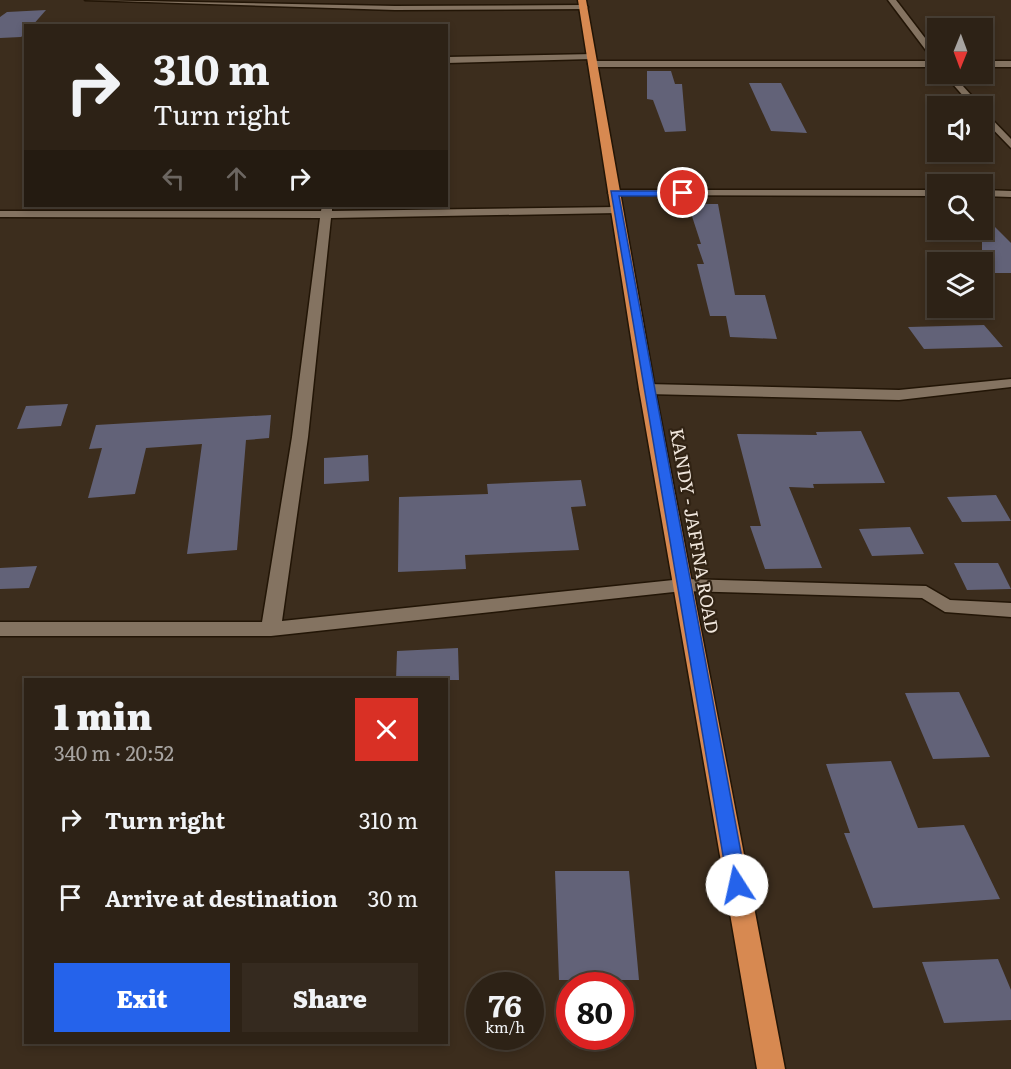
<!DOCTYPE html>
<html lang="en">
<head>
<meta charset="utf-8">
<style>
	:root { --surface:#2d2216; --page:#352a1f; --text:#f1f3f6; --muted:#a7a4a1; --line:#483f35; --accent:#2563eb }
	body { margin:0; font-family:Literata,serif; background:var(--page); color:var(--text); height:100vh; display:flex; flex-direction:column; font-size:22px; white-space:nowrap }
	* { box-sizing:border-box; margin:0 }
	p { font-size:20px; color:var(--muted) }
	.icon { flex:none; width:33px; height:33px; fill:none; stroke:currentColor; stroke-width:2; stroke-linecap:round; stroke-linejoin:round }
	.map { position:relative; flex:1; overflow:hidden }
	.sheet { position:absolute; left:24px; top:678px; width:424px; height:366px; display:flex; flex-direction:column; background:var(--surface); border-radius:0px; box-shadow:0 3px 9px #0003,0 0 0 2px var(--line) }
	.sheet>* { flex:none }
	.top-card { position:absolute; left:24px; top:24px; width:424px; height:183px; border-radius:0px; box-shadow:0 3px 9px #0003,0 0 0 2px var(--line); background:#2d2216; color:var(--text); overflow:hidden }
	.needle { width:39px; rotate:181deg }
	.tools { position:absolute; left:927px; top:18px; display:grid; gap:12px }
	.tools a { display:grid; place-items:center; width:66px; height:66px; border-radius:0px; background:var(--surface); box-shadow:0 3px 9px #0003,0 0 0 2px var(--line); font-size:30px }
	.speed { position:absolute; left:466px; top:972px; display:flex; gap:12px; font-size:30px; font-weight:700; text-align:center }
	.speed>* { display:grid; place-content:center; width:78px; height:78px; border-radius:50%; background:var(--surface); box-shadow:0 3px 9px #0003,0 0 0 2px var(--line); line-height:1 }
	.speed small { font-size:15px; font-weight:400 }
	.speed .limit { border:9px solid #d22; background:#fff; color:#111 }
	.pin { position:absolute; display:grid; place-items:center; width:51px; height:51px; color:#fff; margin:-26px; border:3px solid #fff; border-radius:50%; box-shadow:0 2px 6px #0007 }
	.me { position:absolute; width:66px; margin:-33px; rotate:350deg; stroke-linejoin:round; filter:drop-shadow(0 0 4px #0008) }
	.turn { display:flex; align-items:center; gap:21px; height:126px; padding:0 30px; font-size:27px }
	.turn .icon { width:78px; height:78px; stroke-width:2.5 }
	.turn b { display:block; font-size:42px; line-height:51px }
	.lanes { display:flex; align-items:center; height:57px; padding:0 30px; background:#0003; justify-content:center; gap:30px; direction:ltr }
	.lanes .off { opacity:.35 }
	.round { display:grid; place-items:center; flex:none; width:63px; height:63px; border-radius:0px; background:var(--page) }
	.overview { display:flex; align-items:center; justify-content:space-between; height:102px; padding:0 30px }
	h1 { font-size:36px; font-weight:800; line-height:45px }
	.button { display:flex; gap:12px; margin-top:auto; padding:12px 30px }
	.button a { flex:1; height:69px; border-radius:0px; background:var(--accent); color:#fff; font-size:24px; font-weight:800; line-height:69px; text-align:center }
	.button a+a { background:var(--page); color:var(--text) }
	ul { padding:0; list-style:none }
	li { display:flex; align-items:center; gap:18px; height:78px; padding:0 30px }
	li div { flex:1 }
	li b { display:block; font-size:22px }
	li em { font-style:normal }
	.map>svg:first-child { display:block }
</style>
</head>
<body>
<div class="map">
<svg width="1011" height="1069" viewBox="0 0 1011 1069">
	<rect width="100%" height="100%" fill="#3c2d1d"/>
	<path fill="#626278" d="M46,10L32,26H26V33L21,37L0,38V17L7,12Z
		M647,71H671L675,84H682L686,131L665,132L653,100L647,99Z
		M749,83H781L807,133L771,131Z
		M688,204H718L735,295H765L777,339L730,337L726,316H710L697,264H704L697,244H701Z
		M982,214L1011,243V273H994L982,253Z
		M984,325L1003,347L924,349L908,327Z
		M68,404L61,426L17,429L26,406Z
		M271,415L269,438L246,440L237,550L187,554L202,444L146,448L135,494L88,498L102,448L89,449L96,425Z
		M861,431L885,483L813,484L814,488L789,487L822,568L765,569L750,526H761L737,434L817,435L816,432Z
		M368,455L369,481L324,484V458Z
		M581,480L586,506L571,507L579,550L465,555L466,569L398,572L399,497L488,494L487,484Z
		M996,495L1011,521L962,522L947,497Z
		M910,527L924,554L872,556L859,529Z
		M954,563H998L1011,589L967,590Z
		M37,566L29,588L0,589V568Z
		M458,648L459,680H396L397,651Z
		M959,692L990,757L933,759L905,693Z
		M891,761L918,828L964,825L1000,899L873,908L844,833H850L826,764Z
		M555,871H629L639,980H559Z
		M998,959L1011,990V1020L944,1023L922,962Z"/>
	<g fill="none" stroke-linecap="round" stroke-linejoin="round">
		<g stroke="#221506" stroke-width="3">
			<path id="minor" d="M85,0L395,6L584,5L588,7L584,9L395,10Z
				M888,0H896L938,55V67H592L588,64L592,61H934Z
				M594,54L591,59L447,63V57Z
				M982,61H1011V67H982Z
				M944,74H952L981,106H972Z
				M982,109L1011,139V148L982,118Z
				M614,190H938V196L610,195L608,193Z
				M982,190L1011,191V197L982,196Z
				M322,206H332V211L617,207L623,210L617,213L331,218L308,437L282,621L683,579L926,586L950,600L1011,603V617L945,612L922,598L683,591L271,636H0V622H262L292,437L320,218L0,217V211H321Z
				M1011,379V387L899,400L647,394L639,389L647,384L899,390Z"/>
		</g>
		<g stroke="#221506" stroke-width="3">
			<path id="highway" d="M578,0H586L655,389L785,1069H757L639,389Z"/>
		</g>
		<use href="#minor" fill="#847361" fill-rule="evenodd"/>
		<use href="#highway" fill="#d78951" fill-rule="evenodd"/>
	</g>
	<path fill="#2563eb" stroke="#184099" stroke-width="1.5" d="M611,191H683L687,193L683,196H619L747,885L744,890L737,893L731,890L728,885Z"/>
	<g text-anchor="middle" stroke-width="4.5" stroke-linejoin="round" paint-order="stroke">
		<g font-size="18" fill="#f0e6dc" stroke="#312314">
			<text transform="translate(694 531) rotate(80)" y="6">KANDY - JAFFNA ROAD</text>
		</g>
	</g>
</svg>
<div class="tools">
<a><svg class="needle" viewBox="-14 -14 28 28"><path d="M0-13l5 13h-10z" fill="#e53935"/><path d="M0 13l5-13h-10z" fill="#a7a4a1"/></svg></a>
<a><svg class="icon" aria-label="sound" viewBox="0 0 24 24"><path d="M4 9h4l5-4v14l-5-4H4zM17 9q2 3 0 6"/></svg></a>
<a><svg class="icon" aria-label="search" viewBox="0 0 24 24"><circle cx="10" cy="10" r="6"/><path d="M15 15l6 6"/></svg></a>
<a><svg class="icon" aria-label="layers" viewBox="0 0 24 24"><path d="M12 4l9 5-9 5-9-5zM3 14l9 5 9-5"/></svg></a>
</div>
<div class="speed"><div>76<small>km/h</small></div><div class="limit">80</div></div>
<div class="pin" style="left:683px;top:193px;background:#d93025"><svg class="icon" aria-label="arrive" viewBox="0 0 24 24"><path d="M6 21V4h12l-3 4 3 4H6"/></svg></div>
<svg class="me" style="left:737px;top:885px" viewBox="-20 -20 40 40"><circle r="19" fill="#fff"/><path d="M0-13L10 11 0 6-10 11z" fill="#2563eb"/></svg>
<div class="top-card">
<div class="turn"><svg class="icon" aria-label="right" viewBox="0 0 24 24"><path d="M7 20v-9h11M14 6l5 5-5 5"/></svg><div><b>310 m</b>Turn right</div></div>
<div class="lanes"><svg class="icon off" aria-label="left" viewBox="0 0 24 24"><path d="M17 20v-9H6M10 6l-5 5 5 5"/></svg><svg class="icon off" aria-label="ahead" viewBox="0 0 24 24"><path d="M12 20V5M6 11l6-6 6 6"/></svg><svg class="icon" aria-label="right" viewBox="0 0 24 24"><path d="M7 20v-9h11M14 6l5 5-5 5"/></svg></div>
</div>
<section class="sheet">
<div class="overview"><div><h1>1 min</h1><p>340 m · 20:52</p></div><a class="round" style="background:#d93025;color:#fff"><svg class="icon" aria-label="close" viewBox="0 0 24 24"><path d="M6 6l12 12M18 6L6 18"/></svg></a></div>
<ul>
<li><svg class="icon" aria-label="right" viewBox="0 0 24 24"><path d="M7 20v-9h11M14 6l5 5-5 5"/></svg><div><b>Turn right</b></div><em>310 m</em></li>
<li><svg class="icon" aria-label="arrive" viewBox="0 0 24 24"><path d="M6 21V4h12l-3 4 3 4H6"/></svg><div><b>Arrive at destination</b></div><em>30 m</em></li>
</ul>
<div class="button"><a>Exit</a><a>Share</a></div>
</section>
</div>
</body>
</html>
